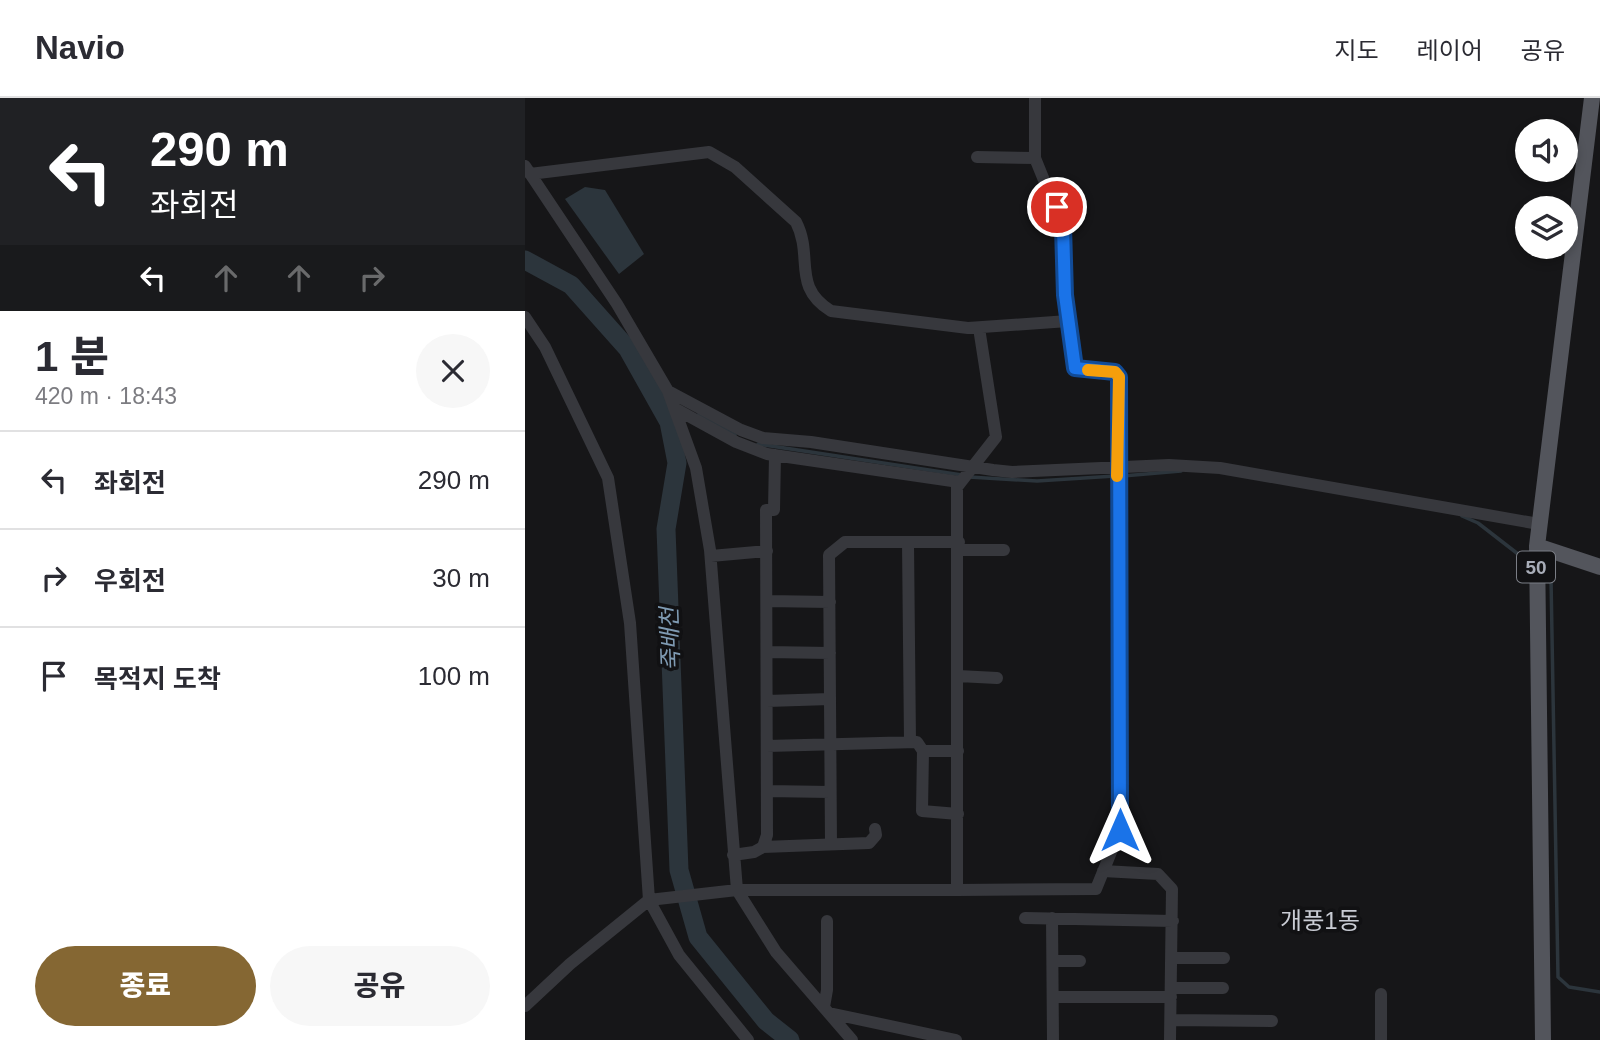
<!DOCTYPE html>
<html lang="ko">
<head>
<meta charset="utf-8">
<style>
	:root { --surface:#fff; --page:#f7f7f7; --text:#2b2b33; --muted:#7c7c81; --line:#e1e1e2; --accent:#856733 }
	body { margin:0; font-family:Helvetica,"Noto Sans KR",sans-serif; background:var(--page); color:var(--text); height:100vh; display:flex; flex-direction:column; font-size:26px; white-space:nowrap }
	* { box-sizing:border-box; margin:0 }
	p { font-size:23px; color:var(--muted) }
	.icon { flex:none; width:38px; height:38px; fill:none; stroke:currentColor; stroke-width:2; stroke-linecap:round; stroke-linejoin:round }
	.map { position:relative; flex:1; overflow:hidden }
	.panel { display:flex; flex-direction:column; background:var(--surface); width:525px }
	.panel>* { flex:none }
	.guide { background:#202124; color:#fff; overflow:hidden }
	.controls { position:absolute; left:990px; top:21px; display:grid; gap:14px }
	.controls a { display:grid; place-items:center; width:63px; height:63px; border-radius:50%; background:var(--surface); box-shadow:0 4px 10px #0003; font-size:35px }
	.pin { position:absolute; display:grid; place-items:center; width:60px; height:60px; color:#fff; margin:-30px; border:4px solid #fff; border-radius:50%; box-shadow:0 2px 7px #0007 }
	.me { position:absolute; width:77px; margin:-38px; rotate:0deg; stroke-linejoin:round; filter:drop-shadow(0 0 5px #0008) }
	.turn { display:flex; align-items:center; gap:24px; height:147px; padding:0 35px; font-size:32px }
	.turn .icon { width:91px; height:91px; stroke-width:2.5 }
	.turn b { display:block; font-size:49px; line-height:60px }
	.lanes { display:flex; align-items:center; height:66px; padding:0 35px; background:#0003; justify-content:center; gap:35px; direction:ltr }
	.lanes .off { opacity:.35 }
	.round { display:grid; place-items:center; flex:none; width:74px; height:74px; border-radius:37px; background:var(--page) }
	.head { display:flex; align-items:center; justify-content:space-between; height:119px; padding:0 35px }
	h1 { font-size:42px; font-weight:800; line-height:52px }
	.action { display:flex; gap:14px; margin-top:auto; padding:14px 35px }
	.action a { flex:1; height:80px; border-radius:42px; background:var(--accent); color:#fff; font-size:28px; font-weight:800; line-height:80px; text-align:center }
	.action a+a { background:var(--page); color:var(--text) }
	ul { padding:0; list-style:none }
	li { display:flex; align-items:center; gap:21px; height:98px; padding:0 35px; border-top:2px solid var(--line) }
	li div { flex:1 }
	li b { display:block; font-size:26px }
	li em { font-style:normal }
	header { display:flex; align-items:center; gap:42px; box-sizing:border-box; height:98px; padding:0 35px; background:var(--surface); border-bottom:2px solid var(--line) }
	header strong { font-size:33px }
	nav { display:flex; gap:38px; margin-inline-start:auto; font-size:24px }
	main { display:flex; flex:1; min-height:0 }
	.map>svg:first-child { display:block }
</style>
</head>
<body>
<header>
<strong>Navio</strong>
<nav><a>지도</a><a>레이어</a><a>공유</a></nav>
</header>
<main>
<section class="panel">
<div class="guide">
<div class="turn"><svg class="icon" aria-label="left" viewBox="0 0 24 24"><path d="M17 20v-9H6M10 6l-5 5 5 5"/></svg><div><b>290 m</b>좌회전</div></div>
<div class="lanes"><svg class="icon" aria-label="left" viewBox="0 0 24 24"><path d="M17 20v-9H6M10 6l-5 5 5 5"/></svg><svg class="icon off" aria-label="ahead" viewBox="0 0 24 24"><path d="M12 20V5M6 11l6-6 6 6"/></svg><svg class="icon off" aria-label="ahead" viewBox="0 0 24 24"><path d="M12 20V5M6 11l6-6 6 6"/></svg><svg class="icon off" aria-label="right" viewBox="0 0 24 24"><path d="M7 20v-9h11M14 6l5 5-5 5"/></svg></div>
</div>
<div class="head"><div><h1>1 분</h1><p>420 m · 18:43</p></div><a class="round"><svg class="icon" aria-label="close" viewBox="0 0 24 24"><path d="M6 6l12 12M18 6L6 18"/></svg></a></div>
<ul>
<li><svg class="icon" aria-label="left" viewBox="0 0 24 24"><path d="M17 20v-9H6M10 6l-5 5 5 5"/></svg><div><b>좌회전</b></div><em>290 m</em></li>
<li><svg class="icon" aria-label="right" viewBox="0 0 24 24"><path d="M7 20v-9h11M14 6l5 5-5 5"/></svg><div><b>우회전</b></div><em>30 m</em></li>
<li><svg class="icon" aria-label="arrive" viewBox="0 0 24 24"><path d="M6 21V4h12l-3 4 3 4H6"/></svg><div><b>목적지 도착</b></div><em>100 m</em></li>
</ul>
<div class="action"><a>종료</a><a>공유</a></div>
</section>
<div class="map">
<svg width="1075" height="942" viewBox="0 0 1075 942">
	<rect width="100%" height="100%" fill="#161618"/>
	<path fill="#2c353c" d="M60,89L80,92L119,156L94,176L40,101Z"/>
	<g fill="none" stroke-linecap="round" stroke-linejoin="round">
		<path stroke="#2c353c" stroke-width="3.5" d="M124,289L140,297
			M174,316L210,337
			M233,346L437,377
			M598,378L656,373
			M444,379L512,383L590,378
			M937,418L953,425L993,456
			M1023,478L1026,480L1033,879L1044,889L1075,894"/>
		<path stroke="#2c353c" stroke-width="19" d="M0,162L46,187L103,251L144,324L152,365L141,431L154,772L173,839L241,923L265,942"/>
		<path stroke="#37383d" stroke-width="12" d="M452,59L510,60
			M0,68L92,206L143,293L171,370L185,452L212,792L251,854L327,942
			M5,76L184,54L210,69L271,124C289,159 266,188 306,213L443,230L543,223
			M0,219L20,249L83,380L105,525L124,802L154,857L223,942
			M454,230L471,339L432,389V792L571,791L595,732L594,279L590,274L550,270L540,197L538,129L510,60V0
			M143,293L216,332L238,340L286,344L468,372L487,374L644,367L695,370L1014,426
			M149,310L211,344L242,356L434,384
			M383,445L385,644
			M434,452H479
			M186,458L242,453
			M242,503L305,504
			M242,554L305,555
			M433,578L472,580
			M242,603L305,601
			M242,648L392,644L398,653H433
			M398,653L397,713L433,716
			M242,693L305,694
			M306,746L304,457L320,444H434
			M238,749L242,737L241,412H249L250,357
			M208,757L229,754L238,749L344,745L351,737L350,731
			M578,773L633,776L647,791L645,942
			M500,820L648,823
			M527,820L528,942
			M647,860H699
			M528,863H555
			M647,890H698
			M529,899H646
			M0,908L45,866L124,802L212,792H432
			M299,909L302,892V823
			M304,915L431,942
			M646,922L747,923
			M856,942V896"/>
		<path stroke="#53555c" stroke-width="16" d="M1012,448L1075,469
			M1018,942L1012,448L1067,0"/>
	</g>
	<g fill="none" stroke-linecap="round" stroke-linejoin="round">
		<g stroke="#114b97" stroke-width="18">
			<path id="route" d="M532,109L538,129L540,197L550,270L590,274L594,279L595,732"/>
		</g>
		<use href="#route" stroke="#1a73e8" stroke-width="12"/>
		<path stroke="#f59e0b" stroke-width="12" d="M563,272L590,274L594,279L592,378"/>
	</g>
	<g text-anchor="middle" stroke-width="7" stroke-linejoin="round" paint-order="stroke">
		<rect fill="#111113" stroke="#7b7e86" stroke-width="2" x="992" y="453.5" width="38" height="31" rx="5"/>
		<g font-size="19" font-weight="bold" fill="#a8adb8">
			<text x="1011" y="476">50</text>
		</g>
		<g font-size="23" font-style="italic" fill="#7f9bb3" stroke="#111113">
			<text transform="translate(145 541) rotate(-92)" y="8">죽배천</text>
		</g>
		<g font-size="24" fill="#c9ccd4" stroke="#111113">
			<text x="795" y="831">개풍1동</text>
		</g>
	</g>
</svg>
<div class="controls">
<a><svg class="icon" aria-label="sound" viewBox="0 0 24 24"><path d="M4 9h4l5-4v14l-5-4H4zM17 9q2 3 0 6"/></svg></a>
<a><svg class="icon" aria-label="layers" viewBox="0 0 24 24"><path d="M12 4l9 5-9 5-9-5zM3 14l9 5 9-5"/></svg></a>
</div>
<div class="pin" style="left:532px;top:109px;background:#d93025"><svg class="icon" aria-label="arrive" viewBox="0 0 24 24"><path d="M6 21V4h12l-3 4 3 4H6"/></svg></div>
<svg class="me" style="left:595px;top:732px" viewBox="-20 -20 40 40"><path d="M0-17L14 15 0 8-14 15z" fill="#1a73e8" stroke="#fff" stroke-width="4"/></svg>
</div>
</main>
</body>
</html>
